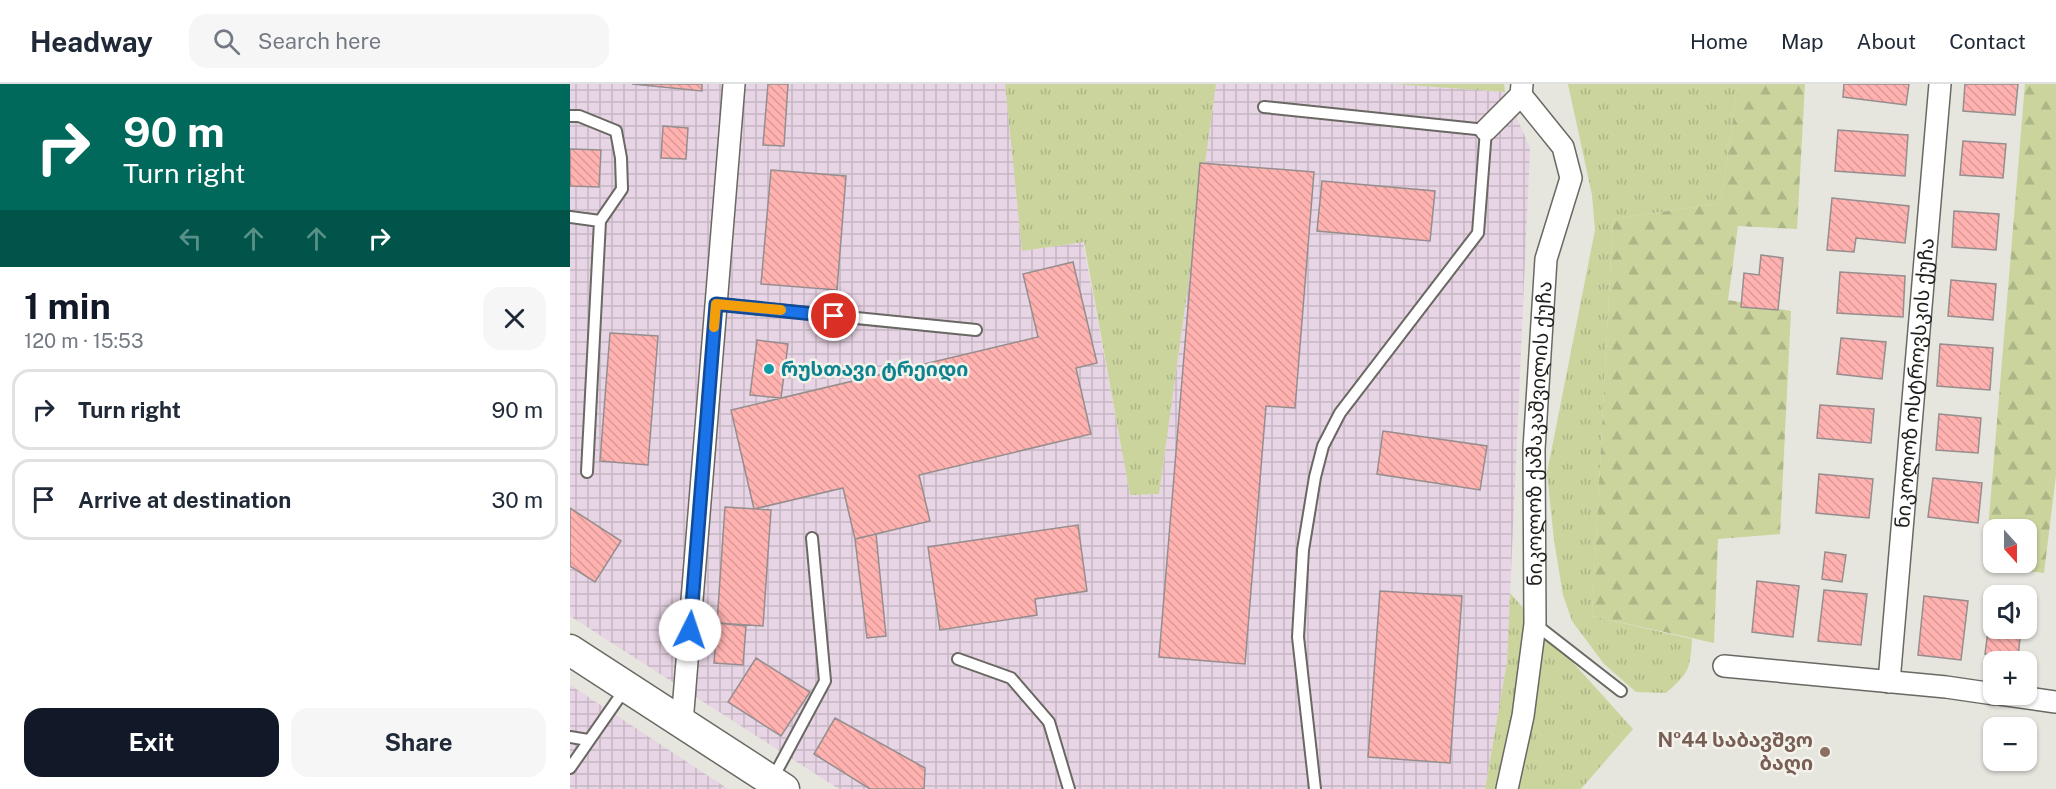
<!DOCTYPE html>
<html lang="en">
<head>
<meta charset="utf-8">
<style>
	:root { --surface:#fff; --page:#f6f6f7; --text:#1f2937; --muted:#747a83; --line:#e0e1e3; --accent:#111827 }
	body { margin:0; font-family:"Public Sans","Noto Sans Georgian",sans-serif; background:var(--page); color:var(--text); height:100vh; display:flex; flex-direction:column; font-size:22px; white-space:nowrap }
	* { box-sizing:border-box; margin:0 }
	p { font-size:20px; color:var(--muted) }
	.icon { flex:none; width:33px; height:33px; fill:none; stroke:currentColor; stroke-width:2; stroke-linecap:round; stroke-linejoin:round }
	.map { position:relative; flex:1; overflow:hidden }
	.drawer { display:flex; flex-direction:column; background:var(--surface); width:570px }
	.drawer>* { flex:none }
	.banner { background:#00695c; color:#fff; overflow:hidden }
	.needle { width:39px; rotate:159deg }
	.buttons { position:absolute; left:1413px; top:435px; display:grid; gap:12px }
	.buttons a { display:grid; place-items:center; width:54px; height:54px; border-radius:12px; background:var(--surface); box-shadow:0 2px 4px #0004; font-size:30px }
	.pin { position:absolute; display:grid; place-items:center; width:51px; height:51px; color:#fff; margin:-26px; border:3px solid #fff; border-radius:50%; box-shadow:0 2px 6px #0007 }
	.me { position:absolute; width:66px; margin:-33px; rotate:4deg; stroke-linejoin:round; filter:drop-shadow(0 0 4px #0008) }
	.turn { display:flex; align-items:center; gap:21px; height:126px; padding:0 24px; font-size:27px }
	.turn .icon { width:78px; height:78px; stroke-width:2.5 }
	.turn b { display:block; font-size:42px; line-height:51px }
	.lanes { display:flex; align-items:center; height:57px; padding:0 24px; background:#0003; justify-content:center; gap:30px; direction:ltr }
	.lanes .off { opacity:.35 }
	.round { display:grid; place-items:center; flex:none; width:63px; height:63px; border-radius:18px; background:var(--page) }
	.summary { display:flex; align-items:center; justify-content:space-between; height:102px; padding:0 24px }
	h1 { font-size:36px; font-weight:700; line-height:45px; color:var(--accent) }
	.cta { display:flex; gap:12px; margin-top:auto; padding:12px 24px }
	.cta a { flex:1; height:69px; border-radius:18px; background:var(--accent); color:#fff; font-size:24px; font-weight:700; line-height:69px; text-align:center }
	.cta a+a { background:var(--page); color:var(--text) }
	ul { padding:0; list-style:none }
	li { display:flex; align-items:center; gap:18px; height:81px; margin:0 12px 9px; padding:0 12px; border:3px solid var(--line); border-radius:18px }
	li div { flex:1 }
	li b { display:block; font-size:22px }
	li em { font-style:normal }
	header { display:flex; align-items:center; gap:36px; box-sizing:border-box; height:84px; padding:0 30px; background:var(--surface); border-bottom:2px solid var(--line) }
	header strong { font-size:28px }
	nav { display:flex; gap:33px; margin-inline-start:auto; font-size:21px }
	.search { width:420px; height:54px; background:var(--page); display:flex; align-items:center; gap:15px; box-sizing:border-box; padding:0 21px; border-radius:18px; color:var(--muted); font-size:22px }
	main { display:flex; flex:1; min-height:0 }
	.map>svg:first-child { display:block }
</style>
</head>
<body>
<header>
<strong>Headway</strong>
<div class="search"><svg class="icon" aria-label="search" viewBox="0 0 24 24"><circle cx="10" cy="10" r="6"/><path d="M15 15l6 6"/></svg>Search here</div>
<nav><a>Home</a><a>Map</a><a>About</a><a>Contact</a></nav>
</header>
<main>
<section class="drawer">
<div class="banner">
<div class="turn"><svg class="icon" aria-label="right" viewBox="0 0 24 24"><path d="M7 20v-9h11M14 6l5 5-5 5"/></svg><div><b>90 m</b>Turn right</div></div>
<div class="lanes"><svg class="icon off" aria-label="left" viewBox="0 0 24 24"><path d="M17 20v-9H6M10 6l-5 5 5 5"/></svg><svg class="icon off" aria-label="ahead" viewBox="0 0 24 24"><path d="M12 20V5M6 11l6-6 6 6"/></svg><svg class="icon off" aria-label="ahead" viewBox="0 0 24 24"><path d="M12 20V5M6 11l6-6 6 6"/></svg><svg class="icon" aria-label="right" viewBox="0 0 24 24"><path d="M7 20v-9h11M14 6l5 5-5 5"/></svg></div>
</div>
<div class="summary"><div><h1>1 min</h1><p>120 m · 15:53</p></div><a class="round"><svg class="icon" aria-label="close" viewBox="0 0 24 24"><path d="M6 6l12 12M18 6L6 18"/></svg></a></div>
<ul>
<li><svg class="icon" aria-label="right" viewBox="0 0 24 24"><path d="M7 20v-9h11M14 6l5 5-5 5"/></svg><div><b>Turn right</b></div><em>90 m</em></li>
<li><svg class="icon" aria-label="arrive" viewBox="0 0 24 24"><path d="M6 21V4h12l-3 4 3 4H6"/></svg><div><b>Arrive at destination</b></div><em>30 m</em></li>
</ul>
<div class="cta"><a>Exit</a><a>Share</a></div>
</section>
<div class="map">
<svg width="1486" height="705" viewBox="0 0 1486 705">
	<defs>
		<pattern id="industrial-grid" width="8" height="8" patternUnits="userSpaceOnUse" patternTransform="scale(1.5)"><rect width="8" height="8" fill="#e7d4e4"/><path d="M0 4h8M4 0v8" fill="none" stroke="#c6b6c3"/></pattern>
		<pattern id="grass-tufts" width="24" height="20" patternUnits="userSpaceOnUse" patternTransform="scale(1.5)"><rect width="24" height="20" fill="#cad49c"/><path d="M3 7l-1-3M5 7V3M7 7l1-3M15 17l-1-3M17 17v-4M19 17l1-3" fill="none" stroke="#adb686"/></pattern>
		<pattern id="forest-firs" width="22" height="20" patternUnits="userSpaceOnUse" patternTransform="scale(1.5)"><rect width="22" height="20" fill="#cad49c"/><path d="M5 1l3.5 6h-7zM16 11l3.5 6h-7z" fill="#adb686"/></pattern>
		<pattern id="building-back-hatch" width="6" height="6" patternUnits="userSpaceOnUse" patternTransform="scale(1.5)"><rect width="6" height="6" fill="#ffb2b0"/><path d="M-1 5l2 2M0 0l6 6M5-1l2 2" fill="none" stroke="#da9997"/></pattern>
	</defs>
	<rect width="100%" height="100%" fill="#e6e5de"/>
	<path fill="url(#industrial-grid)" d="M0,0H435L452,167L513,158L560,411L589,410L646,0H823L935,8L960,64L937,578L915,705H269L0,532Z
		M0,601L158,705H0Z"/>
	<path fill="url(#grass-tufts)" d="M435,0H646L589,410L560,411L514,158L452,167Z
		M823,0H934L935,8Z
		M998,0H1168L1151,119L1043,135L1022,532L1122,555C1120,586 1119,589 1096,609L1066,608L1034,580L1002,537L993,511L984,456L977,389L1025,146L1022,111Z
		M940,509L1063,645L1011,705H915L937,578Z"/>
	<path fill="url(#forest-firs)" fill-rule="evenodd" d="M1168,0H1235L1227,145L1168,142L1158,216L1221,227L1210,450L1148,455L1144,559L1022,532L1043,135L1151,119Z
		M1455,0H1486V391L1474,489L1415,482ZM1424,446H1456V478H1424Z"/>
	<path fill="url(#building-back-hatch)" stroke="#968e8e" stroke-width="1.5" d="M62,0H132V7Z
		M198,0H218L214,62L193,61Z
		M1274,0H1339L1336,21L1273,13Z
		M1395,0H1448L1445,31L1393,27Z
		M93,42L118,44L116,75L91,74Z
		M1268,46L1338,51L1335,92L1265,87Z
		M1393,57L1436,60L1433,94L1390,91Z
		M0,65L31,66L29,103L0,102Z
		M630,79L744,88L725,324L696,322L675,580L589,573Z
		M201,86L276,92L267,206L191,200Z
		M752,97L865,107L860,157L747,147Z
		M1262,114L1339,122L1335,159L1286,154L1284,168L1257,166Z
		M1384,127L1429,130L1426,166L1382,163Z
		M1191,171L1213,174L1208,226L1171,223L1174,189L1189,191Z
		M503,178L527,279L506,284L521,350L349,391L360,437L285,455L273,404L184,425L161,326L468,253L453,190Z
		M1270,188L1335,192L1333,233L1267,229Z
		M1381,196L1426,200L1423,236L1378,232Z
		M40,249L88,252L78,381L30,377Z
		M1271,254L1316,258L1312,295L1267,290Z
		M187,256L218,260L211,314L180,311Z
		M1370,260L1423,264L1420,306L1367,302Z
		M1250,321L1304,325L1301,359L1247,354Z
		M1369,330L1411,334L1408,369L1366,366Z
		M813,347L917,362L910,406L807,390Z
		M1249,390L1303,395L1299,434L1246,429Z
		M1363,394L1412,399L1408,439L1358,433Z
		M155,423L201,426L193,542L147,539Z
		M0,424L51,457L25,498L0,482Z
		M508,441L517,507L465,515L467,531L370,546L358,463Z
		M306,450L316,552L297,554L285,455Z
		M1255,468L1276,471L1272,498L1252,495Z
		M1187,497L1229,502L1223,553L1182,548Z
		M1254,506L1297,510L1291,561L1248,557Z
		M810,507L892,512L880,679L798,673Z
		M1354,512L1398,517L1391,576L1348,571Z
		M1422,516H1424V544H1451L1448,574L1415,570Z
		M147,539L176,542L173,581L144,579Z
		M186,574L240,608L211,652L158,618Z
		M265,634L355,684L354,705H300L244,670Z"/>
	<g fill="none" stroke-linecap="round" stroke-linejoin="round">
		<g stroke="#696862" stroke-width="14">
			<path id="service" d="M694,23L916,46L908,149L770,329L753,362L745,393L733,466L728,553L745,705
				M0,32H9L46,47L51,74L52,105L30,137L17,388
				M0,133L30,137
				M146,220L406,246
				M965,540L1051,607
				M388,575L441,594L479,638L499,705
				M0,653L18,656
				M0,684L55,605
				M203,694L255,597L242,454"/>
		</g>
		<g stroke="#696862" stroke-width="24">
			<g id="minor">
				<path d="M916,46L951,11L952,0"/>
				<path d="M1154,582L1376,603L1424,610"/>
				<path id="s1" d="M1319,598L1370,0"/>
				<path d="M1430,610L1486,618"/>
				<path d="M112,639L164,0"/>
				<path id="s2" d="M937,705L953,632L965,540L964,365L976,175L1001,94L993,63L951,11"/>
			</g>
		</g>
		<g stroke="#696862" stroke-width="33">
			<path id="secondary" d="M0,566L214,705"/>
		</g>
		<use href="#service" stroke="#fff" stroke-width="10"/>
		<use href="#minor" stroke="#fff" stroke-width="21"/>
		<use href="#secondary" stroke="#fff" stroke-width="30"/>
	</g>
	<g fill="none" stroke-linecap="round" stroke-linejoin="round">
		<g stroke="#114b97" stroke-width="15">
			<path id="route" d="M120,546L146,220L264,232"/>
		</g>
		<use href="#route" stroke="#1a73e8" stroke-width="10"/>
		<path stroke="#f59e0b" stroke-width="10" d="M144,243L146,220L211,226"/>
	</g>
	<circle fill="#0f9aa8" stroke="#f3f2eb" stroke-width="2" cx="199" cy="285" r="6"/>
	<circle fill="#8d6e63" stroke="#f3f2eb" stroke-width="2" cx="1255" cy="668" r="6"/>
	<g text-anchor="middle" stroke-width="5" stroke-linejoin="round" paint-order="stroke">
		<g font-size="20" font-weight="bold" fill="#0d838f" stroke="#f3f2eb" text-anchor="start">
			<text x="211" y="292">რუსთავი ტრეიდი</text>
		</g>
		<g font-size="20" fill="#201f1d" stroke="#f3f2eb">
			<text dy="7" stroke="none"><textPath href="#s1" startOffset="300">ნიკოლოზ ოსტროვსკის ქუჩა</textPath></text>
			<text dy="7" stroke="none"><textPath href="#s2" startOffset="358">ნიკოლოზ ქაშაკაშვილის ქუჩა</textPath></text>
		</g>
		<g font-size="20" font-weight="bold" fill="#785e54" stroke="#f3f2eb" text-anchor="end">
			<text x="1243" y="663">№44 საბავშვო<tspan x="1243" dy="23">ბაღი</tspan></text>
		</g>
	</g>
</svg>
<div class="buttons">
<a><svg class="needle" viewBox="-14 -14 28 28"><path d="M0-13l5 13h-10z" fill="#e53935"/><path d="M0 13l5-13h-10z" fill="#747a83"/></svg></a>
<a><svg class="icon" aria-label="sound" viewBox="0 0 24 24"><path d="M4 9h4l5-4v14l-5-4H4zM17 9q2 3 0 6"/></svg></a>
<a>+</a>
<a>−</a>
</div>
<div class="pin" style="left:264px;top:232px;background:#d93025"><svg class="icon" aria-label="arrive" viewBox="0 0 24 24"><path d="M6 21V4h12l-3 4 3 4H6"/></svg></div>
<svg class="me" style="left:120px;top:546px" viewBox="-20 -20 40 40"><circle r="19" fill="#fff"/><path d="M0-13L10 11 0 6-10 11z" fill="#1a73e8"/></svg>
</div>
</main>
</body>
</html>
